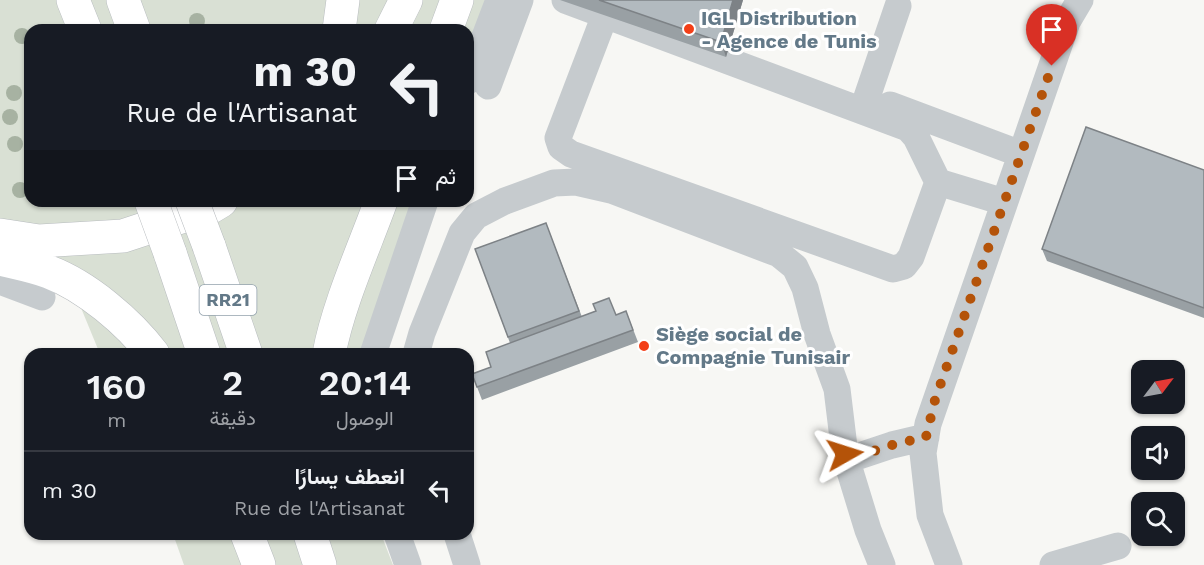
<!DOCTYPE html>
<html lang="ar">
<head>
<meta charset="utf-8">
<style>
	:root { --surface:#171b24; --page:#242831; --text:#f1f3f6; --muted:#9ea1a6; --line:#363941 }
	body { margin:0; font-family:"Work Sans",Vazirmatn,sans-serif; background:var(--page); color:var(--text); direction:rtl; height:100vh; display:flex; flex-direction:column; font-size:22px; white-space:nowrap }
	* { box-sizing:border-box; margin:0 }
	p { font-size:20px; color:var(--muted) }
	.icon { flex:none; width:33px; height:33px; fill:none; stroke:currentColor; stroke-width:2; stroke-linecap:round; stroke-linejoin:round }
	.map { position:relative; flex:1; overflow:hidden; direction:ltr }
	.sheet { position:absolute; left:24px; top:348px; width:450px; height:192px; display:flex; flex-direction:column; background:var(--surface); border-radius:18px; box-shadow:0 2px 4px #0004; direction:rtl }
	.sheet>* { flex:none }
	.guide { position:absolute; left:24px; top:24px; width:450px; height:183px; border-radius:18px; box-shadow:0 2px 4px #0004; direction:rtl; background:#171b24; color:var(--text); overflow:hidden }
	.needle { width:39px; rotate:58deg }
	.tools { position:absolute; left:1131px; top:360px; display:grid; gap:12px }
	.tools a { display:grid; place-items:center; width:54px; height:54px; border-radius:12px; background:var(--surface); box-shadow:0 2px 4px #0004; font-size:30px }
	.pin { position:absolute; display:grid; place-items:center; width:51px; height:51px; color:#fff; margin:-62px -26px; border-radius:50% 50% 50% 0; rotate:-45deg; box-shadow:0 0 6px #0007 }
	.pin .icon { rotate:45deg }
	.me { position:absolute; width:66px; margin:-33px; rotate:84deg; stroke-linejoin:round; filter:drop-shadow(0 0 4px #0008) }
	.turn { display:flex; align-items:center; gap:21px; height:126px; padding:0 18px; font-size:27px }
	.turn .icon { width:78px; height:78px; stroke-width:2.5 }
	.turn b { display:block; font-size:42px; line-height:51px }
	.then { display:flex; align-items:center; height:57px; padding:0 18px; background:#0003; gap:12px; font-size:22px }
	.eta { display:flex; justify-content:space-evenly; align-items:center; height:102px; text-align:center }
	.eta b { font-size:36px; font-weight:600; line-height:42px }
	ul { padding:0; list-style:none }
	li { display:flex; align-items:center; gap:18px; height:78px; padding:0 18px; border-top:2px solid var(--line) }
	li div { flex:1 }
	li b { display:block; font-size:22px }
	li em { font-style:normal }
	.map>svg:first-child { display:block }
</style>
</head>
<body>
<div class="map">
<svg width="1204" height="565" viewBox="0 0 1204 565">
	<rect width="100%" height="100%" fill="#f7f7f4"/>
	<path fill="#d9e0d4" d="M0,0H492L468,68V30H30V201H421L366,354H100L79,303L56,287L0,274Z
		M173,534H381L393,565H184Z"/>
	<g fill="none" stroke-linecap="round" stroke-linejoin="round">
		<g stroke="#b8bcbf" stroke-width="34">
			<path id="highway" d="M73,0L85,30
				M123,0L134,30
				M339,30L343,0
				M391,30L406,0
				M446,30L457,0
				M0,235L39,241L123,236L211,207L221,201
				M209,246L246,354
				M170,253L204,354
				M0,259C16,263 33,266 49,272C86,286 129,322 153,354
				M329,354C338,305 364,248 381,201
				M247,534L259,565
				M310,534L320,565"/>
		</g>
		<path stroke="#c6cbce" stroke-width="27" d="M565,0L908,128L916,137L938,182L1004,202
			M605,15L558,138L561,147L571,154L893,269L904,266L911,257L938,182
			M468,81L499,0
			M488,86L520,0
			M867,97L898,6
			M890,105L1021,154
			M0,281L42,297
			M373,354L425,201
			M416,354L422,333L462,233L476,216L505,201L554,183L576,182L611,190L779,254L795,267L805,288L817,334L837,389L845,455L868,530L882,565
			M847,460L892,445L926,437
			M397,534L408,565
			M457,534L467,565
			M949,565L930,515L923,453L928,424L1067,22L1080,0
			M1053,565L1118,546"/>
		<use href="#highway" stroke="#fff" stroke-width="33"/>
		<g stroke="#b8bcbf" stroke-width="34" stroke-linecap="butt">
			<path id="highway-bridge" d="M151,201L170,253
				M192,201L209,246"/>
		</g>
		<use href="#highway-bridge" stroke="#fff" stroke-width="33"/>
	</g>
	<g fill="#a7b2a2">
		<circle cx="197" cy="21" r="8"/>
		<circle cx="22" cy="36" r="8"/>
		<circle cx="14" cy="93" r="8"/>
		<circle cx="10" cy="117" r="8"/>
		<circle cx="15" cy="144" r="8"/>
		<circle cx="20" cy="190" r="8"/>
	</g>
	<path fill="#99a0a4" d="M560,0H743L726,57Z
		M1204,170V318L1047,261L1042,249Z
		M546,223L582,317L616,315L626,311L638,342L482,400L472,374L491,367L510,343L475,249Z"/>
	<path fill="#7d8286" d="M733,0H743L726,57L721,42Z"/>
	<path fill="#b2babf" stroke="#7d8286" stroke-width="1.5" d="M599,0H733L721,42Z
		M1086,127L1204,170V308L1042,249Z
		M546,223L579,311L508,337L475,249Z
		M609,298L616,315L626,311L633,330L477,387L472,374L491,367L486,352L596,311L593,304Z"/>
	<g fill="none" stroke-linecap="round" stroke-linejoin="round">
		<path stroke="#b45309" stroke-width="10" stroke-dasharray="0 18" d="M845,454L847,460L892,445L926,437L935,400L1052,66"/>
	</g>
	<g fill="#f33f18" stroke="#fff" stroke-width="2">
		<circle cx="689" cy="29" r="6"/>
		<circle cx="644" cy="346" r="6"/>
	</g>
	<g text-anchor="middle" stroke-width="6" stroke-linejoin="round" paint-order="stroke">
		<rect fill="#fff" stroke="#92a1ac" stroke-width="1.5" x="199.5" y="285" width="57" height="30" rx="4.5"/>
		<g font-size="18" font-weight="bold" fill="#637988">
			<text x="228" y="306">RR21</text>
		</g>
		<g font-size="20" font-weight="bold" fill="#637988" stroke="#fff" text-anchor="start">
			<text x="701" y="25">IGL Distribution<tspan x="701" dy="23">- Agence de Tunis</tspan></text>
			<text x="656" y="341">Siège social de<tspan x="656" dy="23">Compagnie Tunisair</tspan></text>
		</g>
	</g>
</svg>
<div class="tools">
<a><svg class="needle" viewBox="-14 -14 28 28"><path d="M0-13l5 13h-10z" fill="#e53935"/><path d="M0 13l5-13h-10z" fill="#9ea1a6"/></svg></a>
<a><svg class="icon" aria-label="sound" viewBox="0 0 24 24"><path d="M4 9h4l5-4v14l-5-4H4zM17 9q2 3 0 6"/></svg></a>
<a><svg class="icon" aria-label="search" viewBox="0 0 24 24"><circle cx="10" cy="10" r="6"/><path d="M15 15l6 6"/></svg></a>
</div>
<div class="pin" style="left:1052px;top:66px;background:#d93025"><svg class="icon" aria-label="arrive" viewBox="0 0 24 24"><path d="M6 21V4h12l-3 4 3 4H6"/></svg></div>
<svg class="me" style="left:845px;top:454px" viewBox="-20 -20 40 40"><path d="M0-17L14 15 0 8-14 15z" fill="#b45309" stroke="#fff" stroke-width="4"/></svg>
<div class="guide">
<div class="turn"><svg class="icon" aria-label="left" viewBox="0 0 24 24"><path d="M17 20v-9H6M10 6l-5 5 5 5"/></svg><div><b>30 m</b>Rue de l'Artisanat</div></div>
<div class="then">ثم<svg class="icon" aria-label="arrive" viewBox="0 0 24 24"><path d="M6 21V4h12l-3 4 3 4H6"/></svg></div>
</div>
<section class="sheet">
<div class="eta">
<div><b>20:14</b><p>الوصول</p></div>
<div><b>2</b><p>دقيقة</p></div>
<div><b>160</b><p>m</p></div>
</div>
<ul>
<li><svg class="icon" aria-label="left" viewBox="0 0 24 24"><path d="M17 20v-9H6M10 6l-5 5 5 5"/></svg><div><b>انعطف يسارًا</b><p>Rue de l'Artisanat</p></div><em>30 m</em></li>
</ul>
</section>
</div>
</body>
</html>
